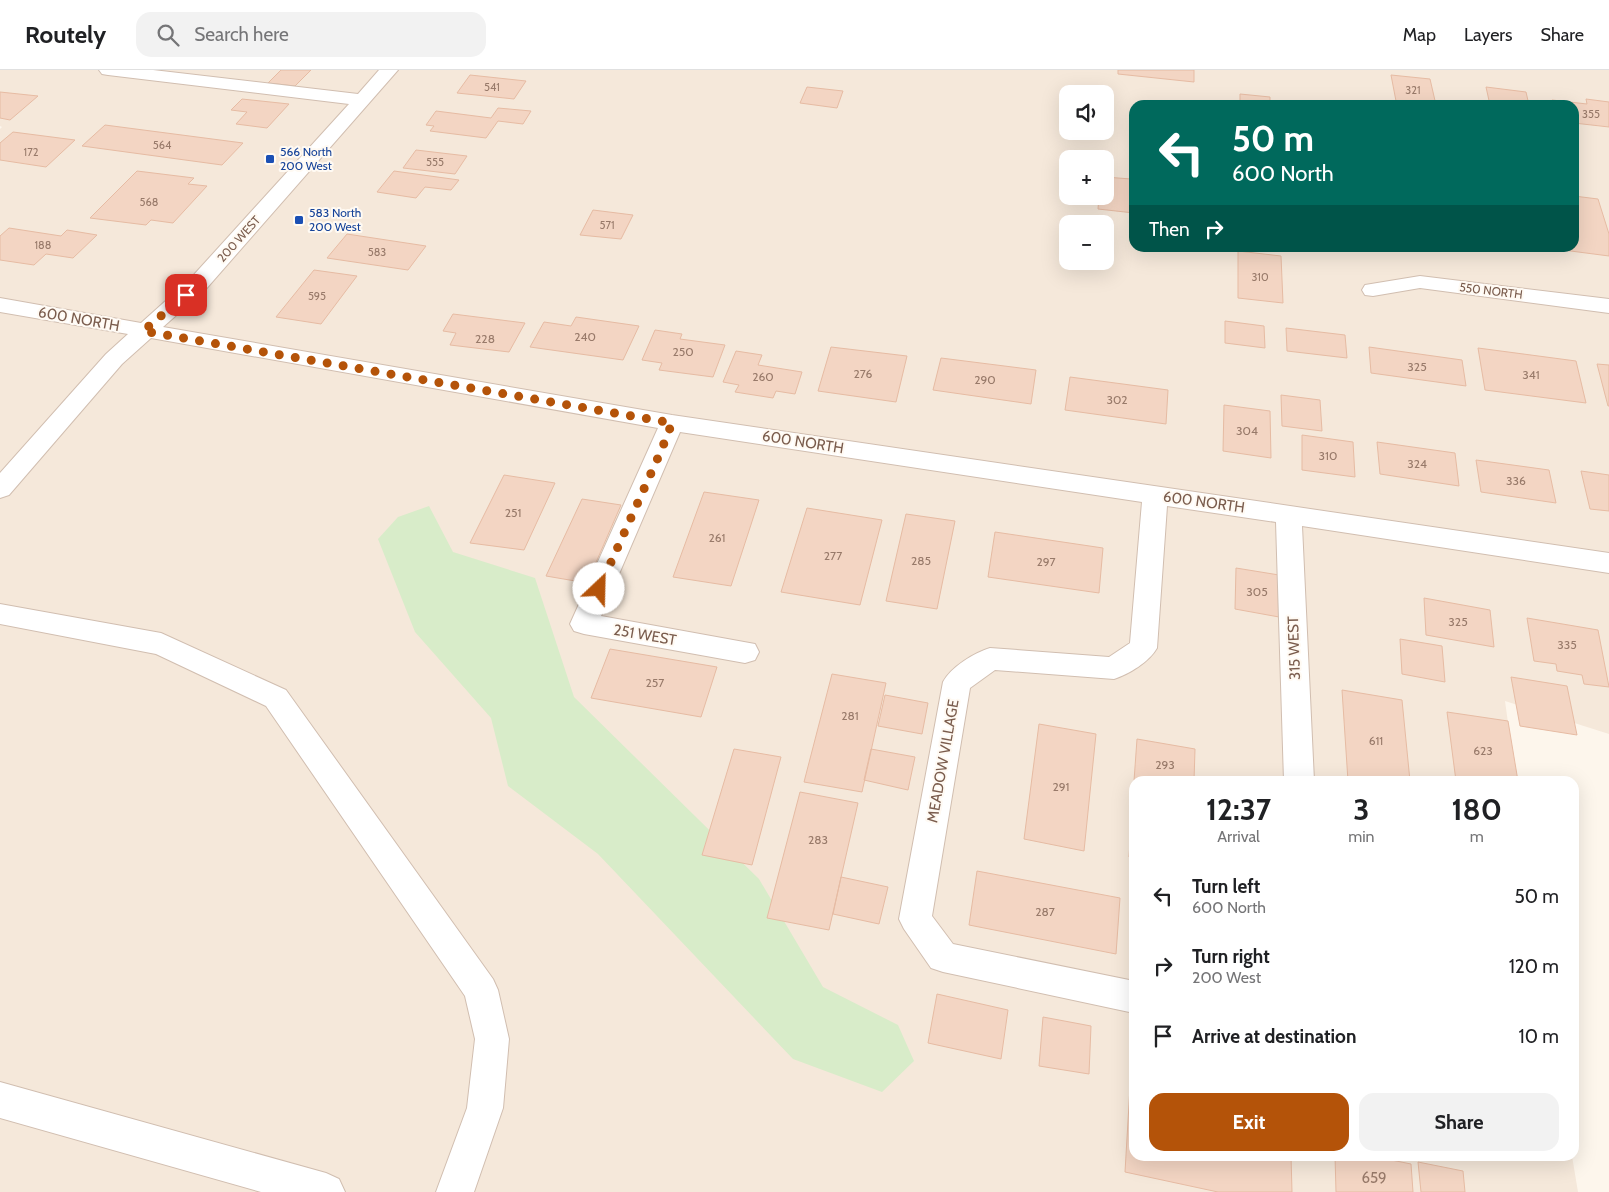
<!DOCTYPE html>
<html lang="en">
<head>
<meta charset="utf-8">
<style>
	:root { --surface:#fff; --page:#f2f2f2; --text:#202124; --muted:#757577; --line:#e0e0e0; --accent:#b45309 }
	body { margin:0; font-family:Cabin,sans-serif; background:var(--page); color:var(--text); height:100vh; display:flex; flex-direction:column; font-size:19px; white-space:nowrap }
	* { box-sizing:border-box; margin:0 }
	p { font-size:16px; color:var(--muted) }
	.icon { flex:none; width:28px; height:28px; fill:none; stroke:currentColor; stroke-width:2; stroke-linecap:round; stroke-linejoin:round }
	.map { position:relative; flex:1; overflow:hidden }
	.side { position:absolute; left:1129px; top:706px; width:450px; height:385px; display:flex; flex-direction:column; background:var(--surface); border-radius:15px; box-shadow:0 5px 20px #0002 }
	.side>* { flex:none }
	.banner { position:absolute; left:1129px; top:30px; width:450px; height:152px; border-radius:15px; box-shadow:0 5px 20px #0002; background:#00695c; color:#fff; overflow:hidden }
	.buttons { position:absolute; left:1059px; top:15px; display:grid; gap:10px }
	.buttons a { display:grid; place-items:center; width:55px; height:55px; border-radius:10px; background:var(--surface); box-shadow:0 5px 20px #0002; font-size:25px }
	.pin { position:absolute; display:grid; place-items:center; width:42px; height:42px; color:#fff; margin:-21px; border-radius:10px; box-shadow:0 2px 8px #0006 }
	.me { position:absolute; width:55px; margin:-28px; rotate:24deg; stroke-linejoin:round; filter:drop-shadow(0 0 4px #0008) }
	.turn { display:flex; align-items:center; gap:18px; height:105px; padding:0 20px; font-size:22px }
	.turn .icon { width:65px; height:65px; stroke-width:2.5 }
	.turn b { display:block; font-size:35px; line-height:42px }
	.then { display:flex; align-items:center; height:48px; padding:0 20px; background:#0003; gap:10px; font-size:19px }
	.eta { display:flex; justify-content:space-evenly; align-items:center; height:85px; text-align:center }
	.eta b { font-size:30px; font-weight:700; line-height:35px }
	.action { display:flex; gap:10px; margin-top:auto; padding:10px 20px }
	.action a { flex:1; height:58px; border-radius:15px; background:var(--accent); color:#fff; font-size:20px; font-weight:700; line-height:58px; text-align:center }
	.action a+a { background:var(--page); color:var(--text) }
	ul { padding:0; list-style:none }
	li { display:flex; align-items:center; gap:15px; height:70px; padding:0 20px }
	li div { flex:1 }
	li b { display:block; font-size:19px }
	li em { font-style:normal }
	header { display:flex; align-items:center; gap:30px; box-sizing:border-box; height:70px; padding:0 25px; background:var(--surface); border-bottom:1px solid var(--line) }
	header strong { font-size:24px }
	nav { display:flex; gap:28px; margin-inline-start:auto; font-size:18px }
	.search { width:350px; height:45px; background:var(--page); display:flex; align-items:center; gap:12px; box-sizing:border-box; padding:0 18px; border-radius:15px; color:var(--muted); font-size:19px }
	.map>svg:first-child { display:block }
</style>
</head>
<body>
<header>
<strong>Routely</strong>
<div class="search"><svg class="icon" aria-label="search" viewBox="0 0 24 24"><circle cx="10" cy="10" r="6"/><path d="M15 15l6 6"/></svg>Search here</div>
<nav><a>Map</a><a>Layers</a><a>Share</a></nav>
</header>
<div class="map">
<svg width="1609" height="1122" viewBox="0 0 1609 1122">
	<rect width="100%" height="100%" fill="#fdf6ec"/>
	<path fill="#f5e8da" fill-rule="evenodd" d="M0,0H1609V664L1505,631L1516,711H1134V1086H1572L1578,1122H0V59L2,57L0,56ZM1068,24H1105V61H1068ZM1134,35H1574V178H1134ZM1068,89H1105V126H1068ZM1068,154H1105V191H1068Z"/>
	<path fill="#d8ecc9" d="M429,436L453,482L535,508L574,627L759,809L823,917L898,955L914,991L882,1022L793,989L598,784L508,716L491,648L415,562L378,469L398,447Z"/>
	<path fill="#f3d5c3" stroke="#e6bba3" d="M281,0H311L295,16L268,13Z
		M1118,0H1194V12L1118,4Z
		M470,5L526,11L514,29L457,23Z
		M1391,5L1430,9L1436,35L1396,31Z
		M807,17L843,21L837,38L800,33Z
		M1486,17L1526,22L1529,35H1490Z
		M0,22L38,26L10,50L0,48Z
		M1240,24L1270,27V35H1240Z
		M242,29L289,34L267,58L236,54L247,42L231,40Z
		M1586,29L1609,32V57L1574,53V35H1553L1552,30L1587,34Z
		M498,38L531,41L523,54L498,51L486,68L430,61L434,56L426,55L436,41L491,48Z
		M105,55L243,73L222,95L82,76Z
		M13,62L75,70L46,97L0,90V73Z
		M416,80L467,86L455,104L403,98Z
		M137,101L194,108L188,114L207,116L173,153L151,150L146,155L90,148Z
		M394,101L459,110L451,120L425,117L416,128L377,122Z
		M1105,107L1131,109V122H1134V143L1098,139L1099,126H1105Z
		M1574,126L1598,129L1609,164V186L1563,180L1562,178H1574Z
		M593,140L633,145L621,169L580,165Z
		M9,158L61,166L67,160L97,165L73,188L46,184L34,195L0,190V166Z
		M347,164L426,176L408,200L327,188Z
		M1238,181L1281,186L1283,233L1238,228Z
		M314,200L357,206L321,254L276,247Z
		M453,244L525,253L509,282L450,275L456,263L443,261Z
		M576,247L639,256L623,290L530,277L544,252L571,256Z
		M1225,251L1264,256L1265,278L1225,273Z
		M1286,258L1345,265L1347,288L1287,281Z
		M655,260L682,264L680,269L725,275L713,307L659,300L662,293L642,290Z
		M831,277L907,286L896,332L818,321Z
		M1369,277L1462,290L1466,316L1371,303Z
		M1478,278L1576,291L1586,333L1485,320Z
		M736,281L762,285L758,295L802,302L795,324L776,321L773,328L735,322L739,315L723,312Z
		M941,288L1036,300L1031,334L933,320Z
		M1597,294L1609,295V336H1608Z
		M1070,307L1168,320L1166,354L1065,340Z
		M1281,325L1320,330L1322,361L1282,356Z
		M1224,335L1270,341L1271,388L1223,381Z
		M1302,365L1353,372L1355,407L1302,400Z
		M1377,372L1455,383L1459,416L1380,404Z
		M1476,390L1549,400L1556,433L1481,422Z
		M1581,401L1609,405V441L1590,439Z
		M504,405L555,413L524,480L470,473Z
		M704,422L759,430L731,516L673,507Z
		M582,429L621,435L587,513L546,506Z
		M807,438L882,450L860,535L781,522Z
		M906,444L955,451L937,539L886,531Z
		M995,462L1103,478L1099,523L988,507Z
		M1236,498L1279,505V547L1235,539Z
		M1424,528L1490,540L1494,577L1426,565Z
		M1527,548L1598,560L1609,617L1584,614L1582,605L1557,601L1556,594L1534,591Z
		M1400,569L1442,576L1445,612L1402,604Z
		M610,579L717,597L701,647L591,628Z
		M832,604L886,613L862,722L804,712Z
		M1511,607L1567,616L1577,665L1520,656Z
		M1342,620L1402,630L1410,711H1348Z
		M885,625L928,633L922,664L878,656Z
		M1447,642L1508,651L1518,711H1456Z
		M1039,654L1096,664L1084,781L1024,769Z
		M1137,669L1195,679L1194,711H1134Z
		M734,679L781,687L752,795L702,785Z
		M871,679L915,687L908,720L864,710Z
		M1134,714V788L1129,787Z
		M800,722L858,733L829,860L767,848Z
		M977,801L1120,828L1116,884L969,855Z
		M841,807L888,817L879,854L833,844Z
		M937,924L1008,940L1001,989L928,973Z
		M1043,947L1091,956L1089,1004L1039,996Z
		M1130,1017L1134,1018V1086H1291L1292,1122H1218L1125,1102Z
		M1335,1086H1372L1411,1094L1413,1122H1336Z
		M1418,1092L1463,1101L1465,1122H1421Z"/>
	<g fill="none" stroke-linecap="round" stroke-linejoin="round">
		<g stroke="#d1beb0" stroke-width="2">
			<path id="minor" d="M99,0H153L358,24L379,0H398L206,219L163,257L672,345L1609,483V503L1302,456L1314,711H1284L1276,452L1167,436L1157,578C1149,592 1129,604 1114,609L995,600L970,618L932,846L953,874L1134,911V943L943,902L931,898L904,859L899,849L943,612C951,597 974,583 990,578L1109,587L1130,573L1142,432L680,362L601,546L755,574L759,582L755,590L745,593L584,564L574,561L570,554L658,358L151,268L122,294L9,425L0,428V403L106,284L128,264L0,242V228L141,253L190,209L349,34L108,5L102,4Z
				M1420,206L1609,229V243L1420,218L1373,226L1365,225L1362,220L1365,215Z
				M0,534L161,563L286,620L493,909L498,920L509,969L503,1038L474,1122H436L467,1038L475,969L465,926L266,636L156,584L0,554Z
				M0,1012L326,1103L339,1109L345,1122H261L0,1048Z"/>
		</g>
		<use href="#minor" fill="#fff" fill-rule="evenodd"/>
	</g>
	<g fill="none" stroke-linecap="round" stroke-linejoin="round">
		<path stroke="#b45309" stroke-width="9" stroke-dasharray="0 16.2" d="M186,225L143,261L672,353L661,381L599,519"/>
	</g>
	<g fill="#1a4fb4" stroke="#fffaf3" stroke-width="2">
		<rect x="265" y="84" width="10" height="10" rx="2.5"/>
		<rect x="294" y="145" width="10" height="10" rx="2.5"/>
	</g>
	<g text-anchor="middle" stroke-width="4" stroke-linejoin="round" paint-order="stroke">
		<g font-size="11" fill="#987a6a">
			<text x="492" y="21">541</text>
			<text x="1413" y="24">321</text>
			<text x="1591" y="48">355</text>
			<text x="162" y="79">564</text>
			<text x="31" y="86">172</text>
			<text x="435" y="96">555</text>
			<text x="149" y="136">568</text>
			<text x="607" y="159">571</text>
			<text x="43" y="179">188</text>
			<text x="377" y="186">583</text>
			<text x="1260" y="211">310</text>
			<text x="317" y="230">595</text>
		</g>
		<g font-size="12" fill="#164399" stroke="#fffaf3" text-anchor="start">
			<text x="280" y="86">566 North<tspan x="280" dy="14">200 West</tspan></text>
			<text x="309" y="147">583 North<tspan x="309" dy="14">200 West</tspan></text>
		</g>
		<g font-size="12" fill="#7a5c4d" stroke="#fffaf3">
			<text transform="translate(239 169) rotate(-48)" y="4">200 WEST</text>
			<text transform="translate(1491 221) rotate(7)" y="4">550 NORTH</text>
		</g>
		<g font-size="12" fill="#987a6a">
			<text x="585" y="271">240</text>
			<text x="485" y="273">228</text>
			<text x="683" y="286">250</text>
			<text x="1417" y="301">325</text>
			<text x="863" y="308">276</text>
			<text x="1531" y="309">341</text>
			<text x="763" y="311">260</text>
			<text x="985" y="314">290</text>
			<text x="1117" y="334">302</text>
			<text x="1247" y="365">304</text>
			<text x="1328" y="390">310</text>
			<text x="1417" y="398">324</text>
			<text x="1516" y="415">336</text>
			<text x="513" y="447">251</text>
			<text x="717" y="472">261</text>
			<text x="833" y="490">277</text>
			<text x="921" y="495">285</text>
			<text x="1046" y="496">297</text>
			<text x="1257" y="526">305</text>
			<text x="1458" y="556">325</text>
			<text x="1567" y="579">335</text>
			<text x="655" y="617">257</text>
			<text x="850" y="650">281</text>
			<text x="1376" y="675">611</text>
			<text x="1483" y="685">623</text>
			<text x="1165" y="699">293</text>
			<text x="1061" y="721">291</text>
			<text x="818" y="774">283</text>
			<text x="1045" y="846">287</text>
		</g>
		<g font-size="15" fill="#7a5c4d" stroke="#fffaf3">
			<text transform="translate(79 249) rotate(10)" y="5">600 NORTH</text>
			<text transform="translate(803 372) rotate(9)" y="5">600 NORTH</text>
			<text transform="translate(1204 432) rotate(8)" y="5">600 NORTH</text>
			<text transform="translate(645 565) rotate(10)" y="5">251 WEST</text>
			<text transform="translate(1294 578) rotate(-92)" y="5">315 WEST</text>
			<text transform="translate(943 691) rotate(-80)" y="5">MEADOW VILLAGE</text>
		</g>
		<g font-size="15" fill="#987a6a">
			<text x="1374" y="1113">659</text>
		</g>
	</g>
</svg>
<div class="buttons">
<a><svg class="icon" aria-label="sound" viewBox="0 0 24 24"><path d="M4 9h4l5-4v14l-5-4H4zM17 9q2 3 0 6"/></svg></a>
<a>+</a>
<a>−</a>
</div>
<div class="pin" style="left:186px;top:225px;background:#d93025"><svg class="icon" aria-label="arrive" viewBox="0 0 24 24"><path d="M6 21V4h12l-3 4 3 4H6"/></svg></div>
<svg class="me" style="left:599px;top:519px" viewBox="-20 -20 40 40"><circle r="19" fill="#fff"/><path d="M0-13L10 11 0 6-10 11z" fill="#b45309"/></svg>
<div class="banner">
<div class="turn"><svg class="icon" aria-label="left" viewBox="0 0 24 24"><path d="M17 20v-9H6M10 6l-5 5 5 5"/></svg><div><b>50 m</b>600 North</div></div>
<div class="then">Then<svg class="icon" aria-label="right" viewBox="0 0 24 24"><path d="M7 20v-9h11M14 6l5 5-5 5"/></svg></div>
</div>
<section class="side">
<div class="eta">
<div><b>12:37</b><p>Arrival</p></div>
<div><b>3</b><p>min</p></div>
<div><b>180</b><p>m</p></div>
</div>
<ul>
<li><svg class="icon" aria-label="left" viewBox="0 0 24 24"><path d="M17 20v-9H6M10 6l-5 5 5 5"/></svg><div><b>Turn left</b><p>600 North</p></div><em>50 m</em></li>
<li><svg class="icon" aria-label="right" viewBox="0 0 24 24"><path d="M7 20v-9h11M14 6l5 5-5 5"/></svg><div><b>Turn right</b><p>200 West</p></div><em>120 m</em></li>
<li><svg class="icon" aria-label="arrive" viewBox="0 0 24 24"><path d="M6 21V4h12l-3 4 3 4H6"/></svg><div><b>Arrive at destination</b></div><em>10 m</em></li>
</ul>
<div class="action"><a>Exit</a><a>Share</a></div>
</section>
</div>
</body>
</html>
